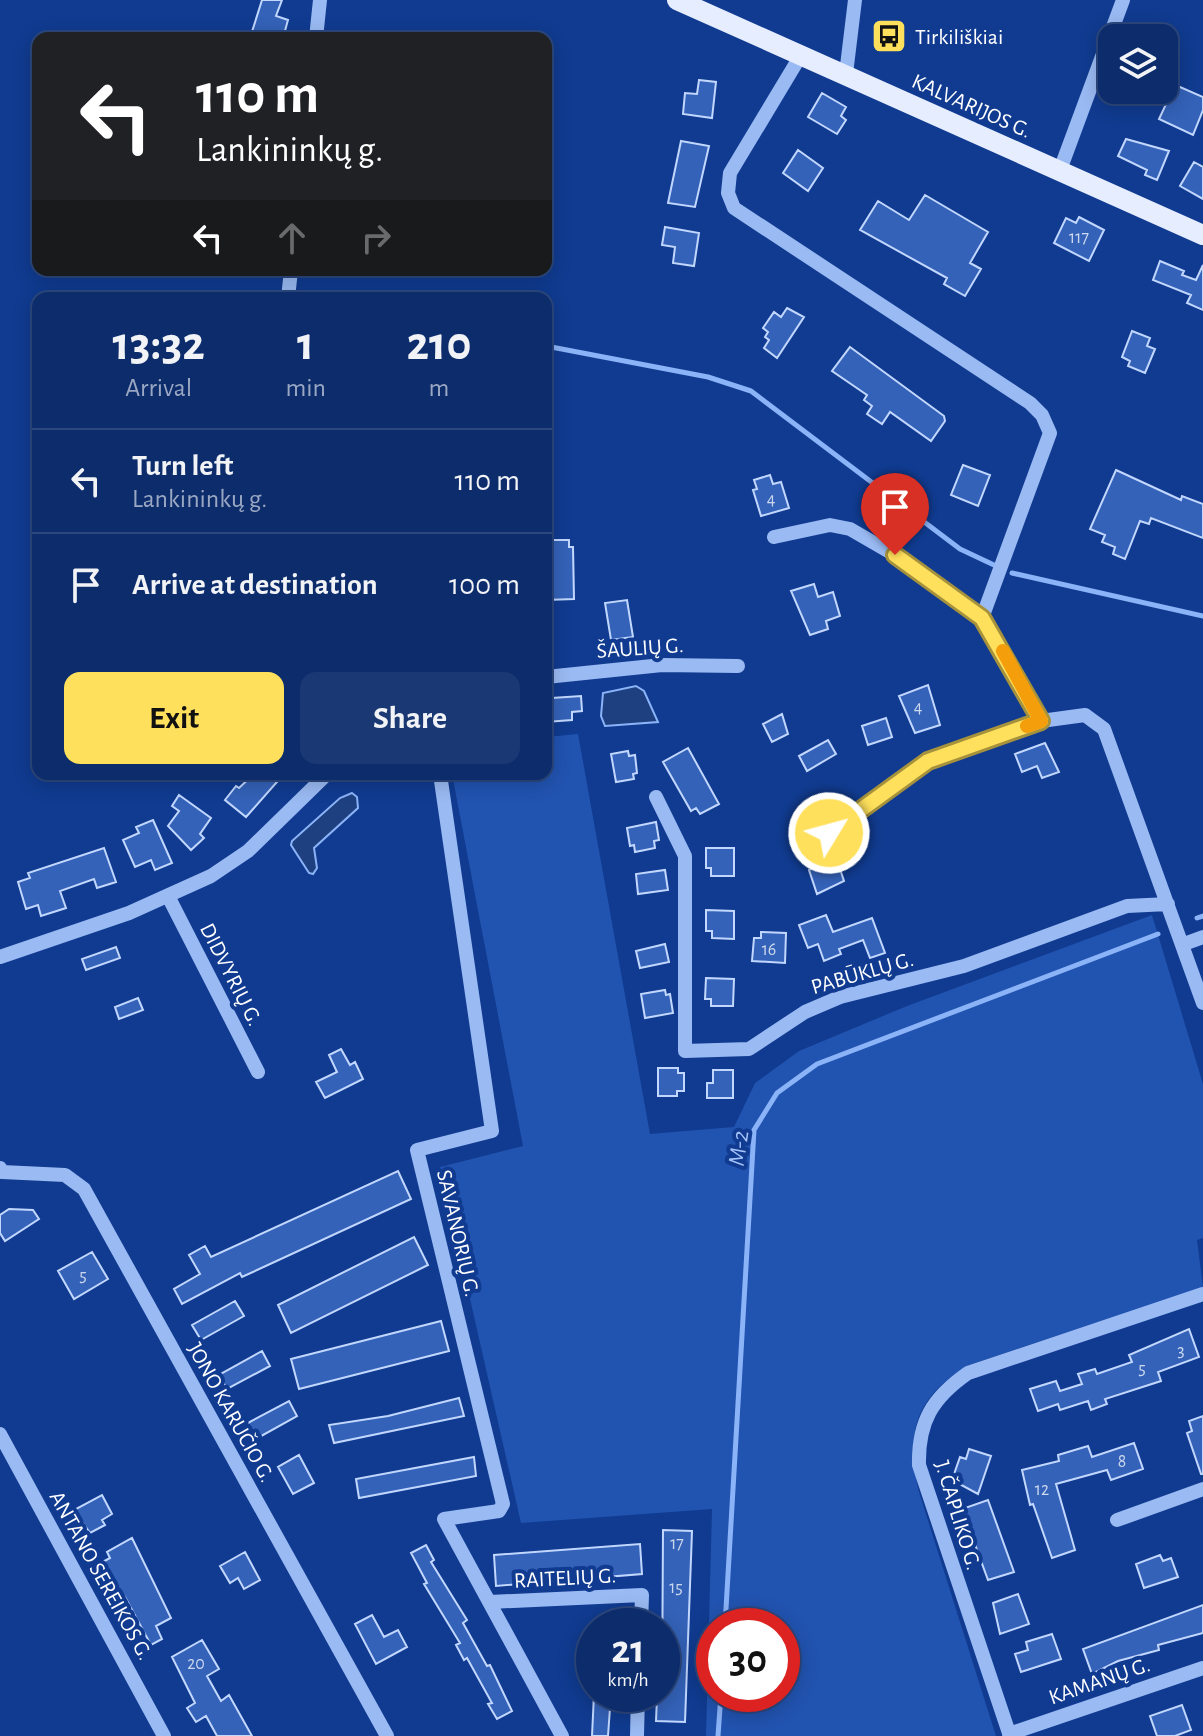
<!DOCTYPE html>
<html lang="en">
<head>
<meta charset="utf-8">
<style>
	:root { --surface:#0c2c6c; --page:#1a3874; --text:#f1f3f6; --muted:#9aa7c2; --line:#2c487f; --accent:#ffe05c }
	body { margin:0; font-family:"Alegreya Sans",sans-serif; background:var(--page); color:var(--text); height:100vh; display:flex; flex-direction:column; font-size:30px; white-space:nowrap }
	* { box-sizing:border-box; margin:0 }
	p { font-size:26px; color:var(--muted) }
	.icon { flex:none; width:44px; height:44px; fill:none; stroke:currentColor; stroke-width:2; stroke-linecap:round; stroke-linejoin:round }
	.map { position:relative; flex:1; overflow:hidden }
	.sheet { position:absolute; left:32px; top:292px; width:520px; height:488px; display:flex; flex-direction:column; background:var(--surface); border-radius:16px; box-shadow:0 4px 20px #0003,0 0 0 2px var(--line) }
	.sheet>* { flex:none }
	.banner { position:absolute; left:32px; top:32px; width:520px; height:244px; border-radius:16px; box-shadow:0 4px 20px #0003,0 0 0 2px var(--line); background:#202124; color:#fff; overflow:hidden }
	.tools { position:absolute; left:1098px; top:24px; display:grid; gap:16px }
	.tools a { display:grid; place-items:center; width:80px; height:80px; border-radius:16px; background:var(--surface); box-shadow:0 4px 20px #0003,0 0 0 2px var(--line); font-size:40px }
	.speed { position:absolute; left:576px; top:1608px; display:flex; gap:16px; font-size:40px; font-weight:700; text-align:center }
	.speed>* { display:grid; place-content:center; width:104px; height:104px; border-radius:50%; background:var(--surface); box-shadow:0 4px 20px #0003,0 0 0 2px var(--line); line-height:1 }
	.speed small { font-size:20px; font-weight:400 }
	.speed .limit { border:12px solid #d22; background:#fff; color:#111 }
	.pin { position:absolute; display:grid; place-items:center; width:68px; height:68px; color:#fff; margin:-82px -34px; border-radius:50% 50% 50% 0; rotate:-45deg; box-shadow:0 0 8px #0007 }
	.pin .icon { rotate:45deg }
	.me { position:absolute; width:88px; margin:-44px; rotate:53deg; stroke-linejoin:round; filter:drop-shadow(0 0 6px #0008) }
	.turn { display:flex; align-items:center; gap:28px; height:168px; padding:0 32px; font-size:36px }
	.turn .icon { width:104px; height:104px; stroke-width:2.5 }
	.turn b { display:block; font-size:56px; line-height:68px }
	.lanes { display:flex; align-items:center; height:76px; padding:0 32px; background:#0003; justify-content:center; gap:40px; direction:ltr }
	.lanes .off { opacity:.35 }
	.eta { display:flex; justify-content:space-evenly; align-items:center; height:136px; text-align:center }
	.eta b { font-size:48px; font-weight:600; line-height:56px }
	.cta { display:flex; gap:16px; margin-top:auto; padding:16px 32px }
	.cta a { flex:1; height:92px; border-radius:16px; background:var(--accent); color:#111; font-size:32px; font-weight:600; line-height:92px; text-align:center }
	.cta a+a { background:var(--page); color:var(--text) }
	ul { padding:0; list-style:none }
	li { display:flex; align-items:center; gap:24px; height:104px; padding:0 32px; border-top:2px solid var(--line) }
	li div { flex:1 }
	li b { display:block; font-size:30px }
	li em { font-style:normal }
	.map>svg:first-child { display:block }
</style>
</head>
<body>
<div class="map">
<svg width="1203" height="1736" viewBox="0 0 1203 1736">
	<rect width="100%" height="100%" fill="#103b90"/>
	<path fill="#2153b0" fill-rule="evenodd" d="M578,734L650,1134L734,1127L755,1083L799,1051L907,1006L1152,915L1203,1084V1238L1197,1240L1203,1287L969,1365C915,1397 905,1432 919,1492L996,1736H706L712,1509L521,1523L440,1167L523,1146L452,774H546V737ZM714,1626H782V1694H714Z"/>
	<path fill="#1f4080" stroke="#8bb3f7" stroke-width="2" d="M636,686L644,691L658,722L605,726L601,716L603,693Z
		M352,793L357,797L358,808L314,848L317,868L313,874L309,873L291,845L292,841L340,798Z"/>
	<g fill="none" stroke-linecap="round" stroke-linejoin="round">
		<path stroke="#8bb3f7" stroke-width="5" d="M546,346L708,377L751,391L960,549L994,565
			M1012,573L1203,616
			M1197,918L1203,916
			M725,1626L754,1130L777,1093L817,1064L1158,934
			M718,1736L721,1694"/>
	</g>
	<path fill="#3462b8" stroke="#c2d7fe" stroke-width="2" d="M262,0H282L276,16L288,20L283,38H250Z
		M699,80L716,82L712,118L683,114L685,93L697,94Z
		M1164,80L1203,97V110L1193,135L1159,119L1168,100L1164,98Z
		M822,93L846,107L841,116L846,120L837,134L808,117Z
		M1126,139L1169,151L1157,180L1145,175L1147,170L1118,156Z
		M681,141L709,146L695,207L668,203Z
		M798,150L823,168L808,191L783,173Z
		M1194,162L1203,167V199L1180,186Z
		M925,195L988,232L970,263L981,269L965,296L944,284L947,278L860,230L878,201L909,220Z
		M1079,217L1104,230L1089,261L1054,243L1066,218L1076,223Z
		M665,227L699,233L694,266L673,263L675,247L662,245Z
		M1160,261L1184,271L1182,275L1196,280L1203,265V310L1187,303L1191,295L1153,280Z
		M787,308L804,317L777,358L764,348L769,340L765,337L768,332L763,328L774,312L781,317Z
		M1132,331L1150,338L1147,346L1155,349L1145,373L1128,366L1130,361L1122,357Z
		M850,347L944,416L945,421L931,441L890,412L882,424L867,414L872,406L864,400L867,395L832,371Z
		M963,465L990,475L978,506L951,495Z
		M1116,470L1181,500L1182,496L1203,504V538L1151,518L1149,524L1140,521L1125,559L1113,554L1115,547L1102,542L1105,535L1090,529Z
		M770,475L773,484L781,482L789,508L761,516L753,490L757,489L754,480Z
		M552,540H569V547H573L574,599L546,600V542Z
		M814,584L818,597L833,592L840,616L826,621L828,629L810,635L791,591Z
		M627,600L633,637L611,640L605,603Z
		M928,685L940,725L915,733L899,696Z
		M581,696L582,711L572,712V720L546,722V702H552V698Z
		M782,714L788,734L772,742L763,724Z
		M886,718L892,737L868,745L862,726Z
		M828,740L836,754L807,771L799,756Z
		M1045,743L1059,772L1042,778L1037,766L1022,772L1015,754Z
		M688,748L719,804L700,814L696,808L691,811L663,762Z
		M628,751L629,756L635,755L637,773L633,774L634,779L616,782L611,754Z
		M254,774H284L246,817L225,800L236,786L239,788Z
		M179,795L211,818L200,834L204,838L191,850L168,826L179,811L172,806Z
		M153,820L172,863L155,870L151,860L135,867L123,840L139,833L136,827Z
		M656,822L659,840L654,841L655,848L635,852L634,845L630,846L627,828Z
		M104,848L116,882L97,888L94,879L60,891L66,908L41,916L38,905L26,909L18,882L30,878L28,873Z
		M706,848H734V876H711V868H706Z
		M836,857L844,881L817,894L809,870Z
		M665,870L668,890L638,894L636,874Z
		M706,910L734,911V939L712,938V931H706Z
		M826,915L833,932L872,918L885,953L870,958L863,940L839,949L841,954L824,961L818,944L808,948L799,925Z
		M761,932L786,933L785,963L752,961L754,938H761Z
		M665,944L669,962L640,968L636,951Z
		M116,947L120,958L86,970L82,959Z
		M706,978L734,979L733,1006H711V999H705Z
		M665,990L666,995L670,994L673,1013L645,1018L641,994Z
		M138,998L143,1010L119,1019L115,1007Z
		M341,1049L350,1065L355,1062L363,1079L325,1098L316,1082L337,1072L329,1055Z
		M658,1068H678V1073H684V1091H677V1096H658Z
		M713,1070H733V1098H707V1083H713Z
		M398,1171L411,1199L242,1277L240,1273L182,1304L174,1289L200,1274L189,1255L205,1246L211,1257Z
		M9,1209L33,1210L39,1219L5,1241L0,1233V1215Z
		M414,1237L428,1265L291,1333L278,1305Z
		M92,1252L108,1279L74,1299L58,1271Z
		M235,1301L244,1316L201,1340L192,1325Z
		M441,1321L449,1351L299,1389L291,1359Z
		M1189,1329L1199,1357L1158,1372L1161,1381L1105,1399L1107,1404L1091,1410L1088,1401L1060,1410L1058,1404L1038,1411L1030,1389L1056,1381L1060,1391L1082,1384L1078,1374L1095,1369L1097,1374L1132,1362L1129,1355Z
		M262,1351L270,1366L227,1389L219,1375Z
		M459,1398L464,1416L334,1443L329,1425L388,1416Z
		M289,1401L297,1416L254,1440L246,1424Z
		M1203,1416V1474H1201L1187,1433L1192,1431L1189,1421Z
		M1134,1443L1143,1469L1111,1480L1107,1470L1056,1484L1075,1550L1052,1558L1033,1504L1030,1505L1022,1470L1059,1461L1058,1455L1088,1446L1092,1457Z
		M969,1449L991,1456L978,1494L952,1480L960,1457L966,1459Z
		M299,1455L314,1483L293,1494L278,1467Z
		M474,1457L476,1476L359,1498L356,1479Z
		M102,1495L112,1514L102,1520L105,1525L90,1533L74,1510Z
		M988,1500L1014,1572L988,1580L962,1509Z
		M663,1530L692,1531L685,1722L656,1721L657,1697H662Z
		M132,1538L171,1618L156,1626L162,1639L151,1645L125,1597L111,1605L101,1587L109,1583L99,1564L110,1558L107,1552Z
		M640,1544L642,1574L496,1586L494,1555Z
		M426,1545L434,1560L431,1562L467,1620L463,1623L487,1666L490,1665L512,1711L497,1719L488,1704L492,1703L467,1658L464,1660L456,1645L460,1643L424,1584L427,1583L411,1553Z
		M245,1552L260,1580L244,1589L238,1578L230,1583L220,1566Z
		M1160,1555L1163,1561L1171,1558L1178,1577L1144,1588L1136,1564Z
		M1018,1594L1029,1624L1000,1634L993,1603Z
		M1203,1605V1633L1158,1645L1159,1650L1118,1661L1092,1674L1083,1649Z
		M372,1615L384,1637L398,1630L407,1647L376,1664L355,1624Z
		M1052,1634L1061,1659L1021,1672L1015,1654L1028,1650L1026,1642Z
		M202,1640L219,1669L207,1676L221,1701L229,1695L252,1736H217L206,1716L196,1722L187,1708L195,1703L172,1657Z
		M594,1694H611L608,1736H592Z
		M1182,1705L1191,1730L1175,1736H1157L1150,1716Z"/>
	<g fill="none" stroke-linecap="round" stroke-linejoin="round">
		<path stroke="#9abaf3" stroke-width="14" d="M316,38L320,0
			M801,55L730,173L728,193L734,208L1030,403L1042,415L1050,433L982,618
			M846,74L855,0
			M1060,170L1123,0
			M288,298L291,270
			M774,537L830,525L850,529L895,555L982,618L1041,721
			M546,677L662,665L738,666
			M440,774L492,1131L417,1150L503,1504L499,1511L444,1519L562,1736
			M656,797L685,856V1051L749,1049L805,1012L840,997L964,966L1127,906L1168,904
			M829,833L928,761L1041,721L1085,715L1104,729L1203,1003
			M168,896L258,1072
			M1184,944L1203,937
			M0,957L129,913L211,876L248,851L327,774
			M0,1168L2,1172L65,1175L84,1189L387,1736
			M0,1434L164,1736
			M1117,1520L1203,1489
			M490,1602L642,1595L641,1626
			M1009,1734L1203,1668
			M637,1736L638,1694
			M1010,1736L919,1465C918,1422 932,1398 968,1373L1203,1294"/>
		<path stroke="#e6edff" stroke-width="20" d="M677,0L1203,235"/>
	</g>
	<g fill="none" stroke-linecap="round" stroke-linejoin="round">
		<g stroke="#a6923c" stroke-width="20">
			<path id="route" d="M829,833L928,761L1041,721L982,618L895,555"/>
		</g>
		<use href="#route" stroke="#ffe05c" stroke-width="14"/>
		<path stroke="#f59e0b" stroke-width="14" d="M1003,651L1041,721L1027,726"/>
	</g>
	<defs>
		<g id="bus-square" transform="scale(1.8)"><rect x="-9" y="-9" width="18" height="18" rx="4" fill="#ffe05c" stroke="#103b90"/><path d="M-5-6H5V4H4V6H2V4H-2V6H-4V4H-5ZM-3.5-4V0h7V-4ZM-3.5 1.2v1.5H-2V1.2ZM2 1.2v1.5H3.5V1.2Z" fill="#111"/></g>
	</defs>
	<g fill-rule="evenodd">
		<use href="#bus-square" x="889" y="36"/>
	</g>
	<g text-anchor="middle" stroke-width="8" stroke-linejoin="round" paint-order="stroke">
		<g font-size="18" fill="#ccd8ed">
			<text x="1079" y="243">117</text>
			<text x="771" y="505">4</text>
			<text x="918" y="713">4</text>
			<text x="769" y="955">16</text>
			<text x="83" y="1281">5</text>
			<text x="1181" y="1356">3</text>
			<text x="1142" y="1374">5</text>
			<text x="1122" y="1467">8</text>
			<text x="1042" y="1495">12</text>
			<text x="677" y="1549">17</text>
			<text x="676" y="1593">15</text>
			<text x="196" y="1669">20</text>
		</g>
		<g font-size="22" fill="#fff" stroke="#103b90" text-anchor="start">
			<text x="915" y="44">Tirkiliškiai</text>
		</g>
		<g font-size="22" fill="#fff" stroke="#103b90">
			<text transform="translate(972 105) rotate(24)" y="8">KALVARIJOS G.</text>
			<text transform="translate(640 647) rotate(-4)" y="8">ŠAULIŲ G.</text>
			<text transform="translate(862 972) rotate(-16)" y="8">PABŪKLŲ G.</text>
			<text transform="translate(232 974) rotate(63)" y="8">DIDVYRIŲ G.</text>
			<text transform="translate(459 1233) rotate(77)" y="8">SAVANORIŲ G.</text>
			<text transform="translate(232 1412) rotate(61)" y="8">JONO KARUČIO G.</text>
			<text transform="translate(959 1515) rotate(73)" y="8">J. ČAPLIKO G.</text>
			<text transform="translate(102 1575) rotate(61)" y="8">ANTANO SEREIKOS G.</text>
			<text transform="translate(565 1577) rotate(-3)" y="8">RAITELIŲ G.</text>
			<text transform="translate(1099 1680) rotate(-19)" y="8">KAMANŲ G.</text>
		</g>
		<g font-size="24" font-style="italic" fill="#a6c4fa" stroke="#103b90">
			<text transform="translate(738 1148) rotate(-82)" y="8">M-2</text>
		</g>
	</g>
</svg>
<div class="tools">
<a><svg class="icon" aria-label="layers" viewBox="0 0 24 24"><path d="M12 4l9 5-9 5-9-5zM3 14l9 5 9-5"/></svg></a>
</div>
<div class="speed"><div>21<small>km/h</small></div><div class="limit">30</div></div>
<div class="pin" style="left:895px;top:555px;background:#d93025"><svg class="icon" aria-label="arrive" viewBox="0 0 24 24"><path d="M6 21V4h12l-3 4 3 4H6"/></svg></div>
<svg class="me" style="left:829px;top:833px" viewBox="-20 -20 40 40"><circle r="17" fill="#ffe05c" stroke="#fff" stroke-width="3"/><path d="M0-11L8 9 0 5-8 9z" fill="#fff"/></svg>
<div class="banner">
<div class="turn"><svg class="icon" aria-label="left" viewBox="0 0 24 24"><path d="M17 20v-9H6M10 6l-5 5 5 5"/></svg><div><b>110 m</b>Lankininkų g.</div></div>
<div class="lanes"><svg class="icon" aria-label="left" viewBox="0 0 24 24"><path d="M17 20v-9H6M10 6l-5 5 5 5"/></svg><svg class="icon off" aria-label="ahead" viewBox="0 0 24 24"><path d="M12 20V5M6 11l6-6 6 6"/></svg><svg class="icon off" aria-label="right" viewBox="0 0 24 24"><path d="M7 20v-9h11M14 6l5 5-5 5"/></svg></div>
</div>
<section class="sheet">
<div class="eta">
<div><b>13:32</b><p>Arrival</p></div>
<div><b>1</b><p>min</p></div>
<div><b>210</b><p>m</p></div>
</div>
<ul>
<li><svg class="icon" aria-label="left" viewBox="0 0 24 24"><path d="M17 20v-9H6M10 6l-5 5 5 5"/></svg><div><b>Turn left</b><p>Lankininkų g.</p></div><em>110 m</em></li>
<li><svg class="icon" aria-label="arrive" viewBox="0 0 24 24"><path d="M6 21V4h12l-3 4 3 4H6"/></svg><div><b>Arrive at destination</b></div><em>100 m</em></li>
</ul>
<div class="cta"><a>Exit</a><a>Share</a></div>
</section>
</div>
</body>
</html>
